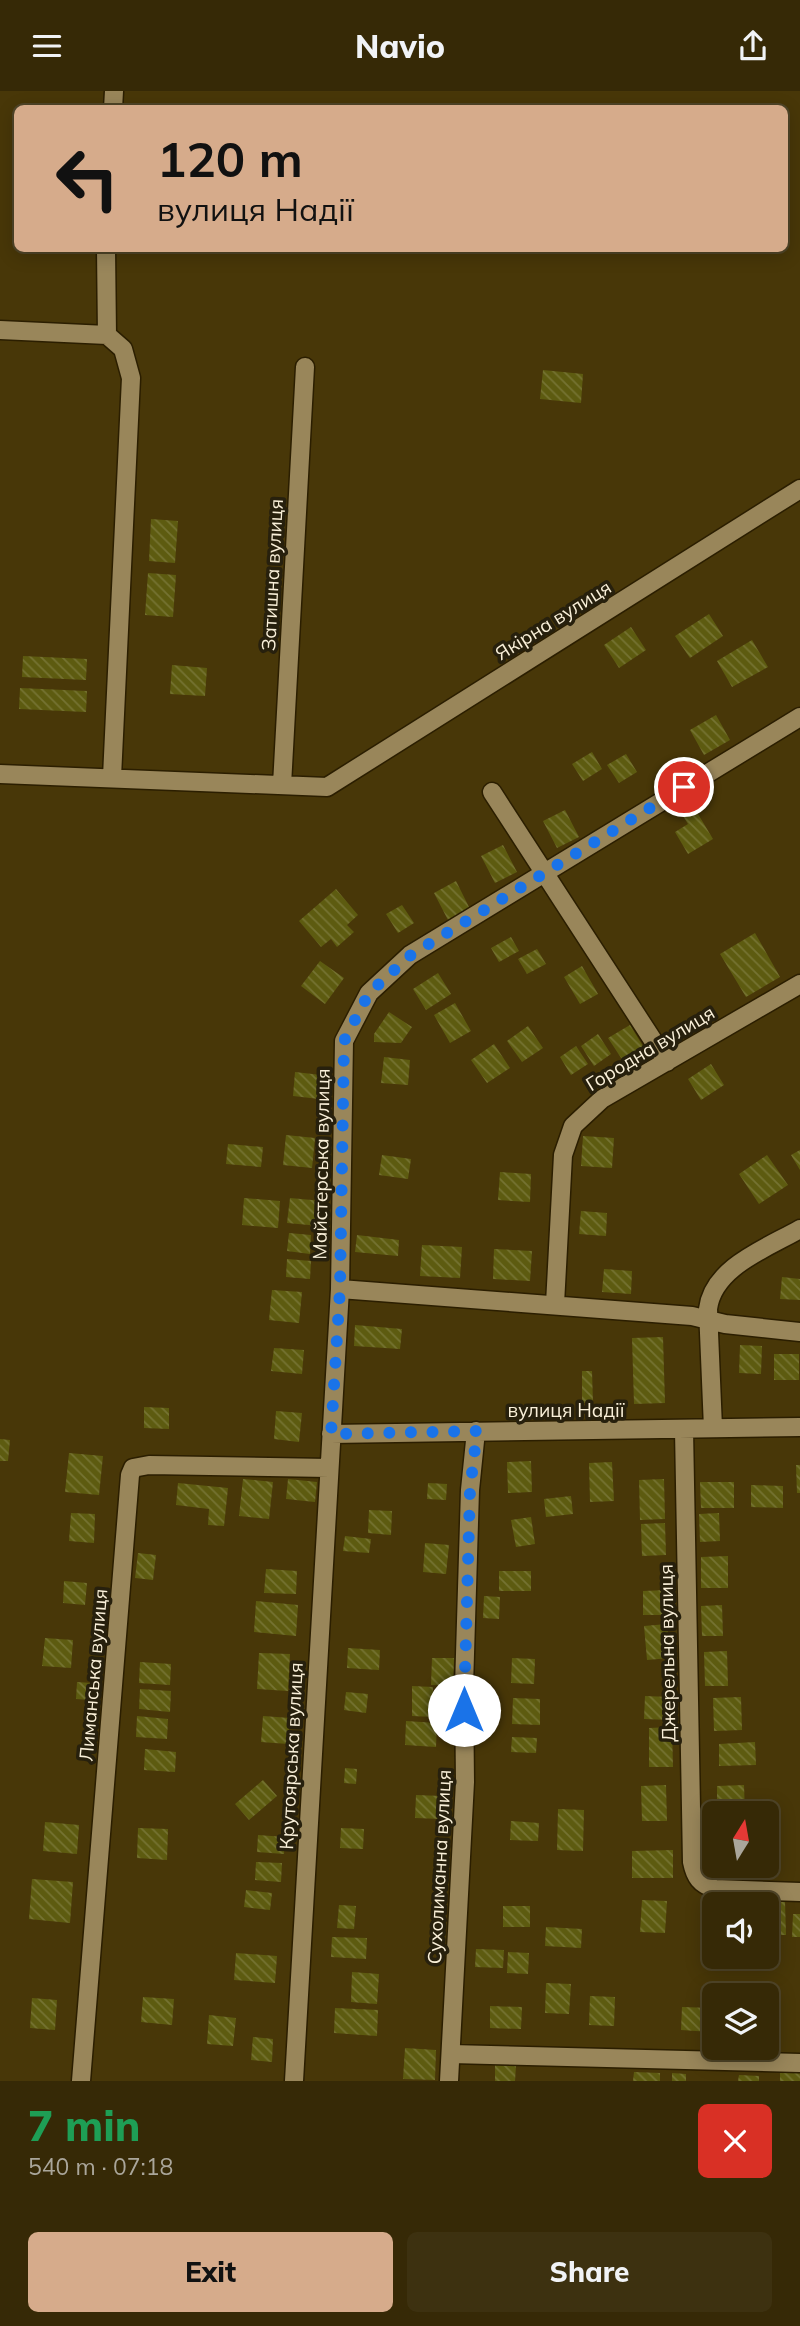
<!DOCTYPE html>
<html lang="en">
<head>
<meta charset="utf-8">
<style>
	:root { --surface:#362906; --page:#3d3110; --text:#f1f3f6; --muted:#aaa69b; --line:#504528; --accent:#d6ab8b }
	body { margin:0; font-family:Mulish,sans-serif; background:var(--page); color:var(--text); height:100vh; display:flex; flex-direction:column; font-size:26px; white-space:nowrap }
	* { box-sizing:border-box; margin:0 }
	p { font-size:23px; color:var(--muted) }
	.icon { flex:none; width:38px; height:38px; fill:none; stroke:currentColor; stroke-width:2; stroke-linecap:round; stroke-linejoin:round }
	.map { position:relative; height:1990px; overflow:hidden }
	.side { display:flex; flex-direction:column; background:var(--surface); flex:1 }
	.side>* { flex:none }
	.guide { position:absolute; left:14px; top:14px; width:774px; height:147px; border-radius:10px; box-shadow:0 4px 18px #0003,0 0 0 2px var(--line); background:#d6ab8b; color:#111; overflow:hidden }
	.needle { width:46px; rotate:11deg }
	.tools { position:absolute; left:702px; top:1710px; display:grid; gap:14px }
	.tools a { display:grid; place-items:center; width:77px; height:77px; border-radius:10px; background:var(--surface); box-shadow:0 4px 18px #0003,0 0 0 2px var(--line); font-size:35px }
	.pin { position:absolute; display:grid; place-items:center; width:60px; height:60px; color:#fff; margin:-30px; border:4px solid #fff; border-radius:50%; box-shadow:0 2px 7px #0007 }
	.me { position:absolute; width:77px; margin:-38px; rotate:0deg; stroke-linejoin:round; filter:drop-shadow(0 0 5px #0008) }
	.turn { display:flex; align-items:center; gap:24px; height:147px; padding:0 28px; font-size:32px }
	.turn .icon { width:91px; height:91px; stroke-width:2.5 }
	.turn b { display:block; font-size:49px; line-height:60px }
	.round { display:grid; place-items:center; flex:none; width:74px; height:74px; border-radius:10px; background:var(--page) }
	.headline { display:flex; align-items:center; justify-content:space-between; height:119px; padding:0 28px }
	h1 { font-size:42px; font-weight:800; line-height:52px; color:#1e9e55 }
	.action { display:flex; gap:14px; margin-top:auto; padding:14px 28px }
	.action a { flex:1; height:80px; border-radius:10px; background:var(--accent); color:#111; font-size:28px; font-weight:800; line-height:80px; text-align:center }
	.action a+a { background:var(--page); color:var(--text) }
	header { display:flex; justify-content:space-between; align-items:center; height:91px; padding:0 28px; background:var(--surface); font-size:32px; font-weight:800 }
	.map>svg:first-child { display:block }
</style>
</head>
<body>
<header><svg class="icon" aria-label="menu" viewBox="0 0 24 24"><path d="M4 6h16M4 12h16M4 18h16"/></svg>Navio<svg class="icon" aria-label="share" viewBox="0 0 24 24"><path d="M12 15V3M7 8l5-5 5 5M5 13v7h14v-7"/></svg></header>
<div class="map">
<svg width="800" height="1990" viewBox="0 0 800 1990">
	<defs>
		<pattern id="building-back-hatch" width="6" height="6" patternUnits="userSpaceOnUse" patternTransform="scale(1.75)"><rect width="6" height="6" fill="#5d5b10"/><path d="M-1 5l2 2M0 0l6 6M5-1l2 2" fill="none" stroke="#757332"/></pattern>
	</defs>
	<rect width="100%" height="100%" fill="#483708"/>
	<path fill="url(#building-back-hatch)" d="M543,279L583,283L581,312L540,308Z
		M151,428L178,430L175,472L149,470Z
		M148,482L176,484L173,526L145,524Z
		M709,523L723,545L690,567L675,545Z
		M631,536L646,559L619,577L604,554Z
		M752,549L768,576L732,596L717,570Z
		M23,565L87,568L86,589L22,586Z
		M172,574L207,577L205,605L170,603Z
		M20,597L87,600L86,621L19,618Z
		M716,624L730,649L704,664L690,639Z
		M592,661L602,678L583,690L572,673Z
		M626,663L637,681L619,692L607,674Z
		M695,718L713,748L688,763L675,741L688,733L683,725Z
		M565,719L579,746L557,757L543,730Z
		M503,754L517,781L495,792L481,765Z
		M456,790L470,818L448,829L434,802Z
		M336,798L358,824L347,834L354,841L337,856L331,848L321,856L299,830Z
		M402,814L414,832L398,842L386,823Z
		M755,842L780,886L746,906L720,863Z
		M511,846L519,860L499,871L491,857Z
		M537,858L546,873L527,883L518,868Z
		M320,870L344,887L325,913L301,895Z
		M582,875L598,903L580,913L564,886Z
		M438,882L451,903L426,919L413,898Z
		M455,912L471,940L450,952L434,924Z
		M389,921L412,936L401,952L374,951V943Z
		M630,934L646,960L625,973L608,947Z
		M528,935L543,957L522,971L507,950Z
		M598,943L611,963L594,975L581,955Z
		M494,953L510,977L487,992L471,969Z
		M576,955L588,973L571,984L560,966Z
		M384,966L410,969L408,994L381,992Z
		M711,973L724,994L701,1009L688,988Z
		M295,981L321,984L319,1008L293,1005Z
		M286,1044L315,1047L312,1077L283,1074Z
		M583,1045L614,1047L612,1077L581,1075Z
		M228,1053L263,1056L261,1076L226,1073Z
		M800,1059V1079L791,1064Z
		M382,1064L411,1068L408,1088L379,1084Z
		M767,1064L788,1094L759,1113L739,1083Z
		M500,1081L531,1083L530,1111L498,1109Z
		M244,1107L280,1110L278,1137L242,1134Z
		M290,1107L323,1110L320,1135L287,1132Z
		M581,1120L607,1122L606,1145L579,1143Z
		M289,1142L311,1144L310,1163L287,1160Z
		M357,1144L399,1149L398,1165L355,1161Z
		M422,1154L462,1156L460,1187L420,1185Z
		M494,1158L532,1160L530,1190L493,1188Z
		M287,1168L311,1170L310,1188L286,1186Z
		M604,1178L632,1180L631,1203L602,1201Z
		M782,1186L800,1188V1209L780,1208Z
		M272,1199L302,1201L299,1232L269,1229Z
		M355,1234L402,1238L400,1258L354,1255Z
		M663,1246L665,1312L634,1313L632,1247Z
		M740,1254L762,1255L761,1283L739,1282Z
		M274,1257L304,1259L302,1283L271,1280Z
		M774,1263H799V1289H774Z
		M582,1280H592L593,1312H582Z
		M144,1316L169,1317V1338L144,1337Z
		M276,1320L302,1322L299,1351L274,1348Z
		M0,1348L10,1349L8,1370H0Z
		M69,1362L103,1365L99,1404L65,1401Z
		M531,1370L532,1401L508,1402L507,1371Z
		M612,1371L614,1410L590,1411L589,1372Z
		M796,1374H800V1402H797Z
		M243,1388L273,1391L269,1428L239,1425Z
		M288,1388L317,1391L315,1411L286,1408Z
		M664,1388L665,1428L640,1429L639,1389Z
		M700,1391H734V1417H701Z
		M178,1392L228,1397L224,1435L208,1434L209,1418L176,1414Z
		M428,1392L447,1393L446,1409L427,1408Z
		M751,1394L783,1395V1417L751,1416Z
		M571,1405L573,1423L546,1426L544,1408Z
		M369,1419L392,1420L391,1444L368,1442Z
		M71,1422L95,1423L94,1452L69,1450Z
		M719,1422L720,1450L700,1451L699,1423Z
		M531,1426L535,1453L516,1456L511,1429Z
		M665,1432L666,1464L642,1465L641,1433Z
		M345,1445L371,1448L369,1462L343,1460Z
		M425,1452L449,1454L446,1483L423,1481Z
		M138,1462L156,1464L153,1489L135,1487Z
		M728,1465V1497H701V1466Z
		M266,1478L297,1480L296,1503L264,1502Z
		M499,1480H531V1500H499Z
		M64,1490L87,1492L85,1514L63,1512Z
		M666,1499L667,1524H643V1500Z
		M484,1505L500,1506L499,1528L483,1527Z
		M256,1510L298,1514L296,1545L254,1541Z
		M722,1514L723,1545H702L701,1515Z
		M667,1533L670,1567L647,1569L644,1535Z
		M45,1547L73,1549L71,1577L42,1575Z
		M348,1557L380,1559L379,1579L347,1577Z
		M727,1560L728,1595H705L704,1561Z
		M259,1562L290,1563L288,1600L257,1598Z
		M432,1567H454L453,1595L431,1594Z
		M512,1567L535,1568L534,1593L511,1592Z
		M140,1571L171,1573L170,1594L139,1592Z
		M77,1591L92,1592L90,1609L76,1608Z
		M412,1595L433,1596V1626L412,1625Z
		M140,1598L171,1600L170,1621L139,1618Z
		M346,1601L368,1603L366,1622L344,1619Z
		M645,1605L670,1606L669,1629L644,1628Z
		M741,1606L742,1639L714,1640L713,1607Z
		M513,1607L540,1608V1634L512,1633Z
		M86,1620L98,1621L96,1638L84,1637Z
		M137,1625L168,1628L167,1648L136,1646Z
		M263,1625L290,1627L288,1653L261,1651Z
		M406,1630L437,1632L436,1656L405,1654Z
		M672,1636L673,1676H649V1637Z
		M512,1646L537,1647L536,1662L511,1661Z
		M755,1651L756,1674L719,1675V1653Z
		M145,1658L176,1661L175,1681L144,1679Z
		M345,1677L357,1678L356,1693L344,1692Z
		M263,1689L277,1705L249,1729L235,1713Z
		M666,1694L667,1730H642L641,1695Z
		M744,1694L745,1722H717V1695Z
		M416,1704L442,1705L441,1728L415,1727Z
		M558,1718L584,1719L583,1760L557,1759Z
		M511,1730L539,1732L538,1750L510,1749Z
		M45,1731L79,1734L77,1763L43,1760Z
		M138,1737L168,1738L167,1769L137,1767Z
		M341,1737L364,1738L363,1758L340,1757Z
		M258,1744L285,1746L284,1763L257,1761Z
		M673,1759V1787H632V1760Z
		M256,1771L282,1772L281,1791L255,1789Z
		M32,1788L73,1791L70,1832L29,1828Z
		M246,1799L272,1802L270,1819L244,1816Z
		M642,1809L667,1810L665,1842L640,1841Z
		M785,1810L786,1844H766V1811Z
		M339,1814L356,1815L354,1838L337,1837Z
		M503,1815H530V1836H503Z
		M793,1823H800V1846H792Z
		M546,1836L582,1838L581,1857L545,1855Z
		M332,1846L367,1847L366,1868L331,1866Z
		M476,1858L504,1859L503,1877L475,1876Z
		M508,1861L529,1862L528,1883L507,1882Z
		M236,1862L277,1865L275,1892L234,1889Z
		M352,1881L379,1883L377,1913L351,1911Z
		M546,1892L571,1893L569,1923L545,1922Z
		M590,1905L615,1906L614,1935L589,1934Z
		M143,1906L174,1908L172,1934L141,1931Z
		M32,1907L57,1909L55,1939L30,1937Z
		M490,1915L522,1916L521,1938L490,1937Z
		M682,1916L712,1917L711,1941L681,1939Z
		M335,1917L378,1919L377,1945L334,1942Z
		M209,1924L236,1927L233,1955L207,1953Z
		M253,1946L273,1948L272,1971L251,1969Z
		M405,1957L436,1959L435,1989L403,1988Z
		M495,1974L516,1975L515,1990H495Z
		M634,1981L660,1982V1990H633Z
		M780,1981L800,1982V1990H780Z
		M672,1982L686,1983V1990H672Z
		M739,1984L759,1985V1990H738Z"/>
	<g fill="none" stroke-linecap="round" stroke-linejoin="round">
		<g stroke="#2b1e00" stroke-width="21">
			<path id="minor" d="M113,18L114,0
				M106,158L107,244L123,258L131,287L112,686
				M0,239L107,244
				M0,683L327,696L800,398
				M282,694L305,276
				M492,701L667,971
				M340,1198L692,1225L725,1233L800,1241
				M555,1213L563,1064L573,1035L602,1008L800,893
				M713,1337L708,1218C713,1176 767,1157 800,1138
				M684,1339L692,1771C695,1786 700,1793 715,1798L800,1801
				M331,1343L800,1336
				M451,1963L800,1972
				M81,1990L130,1384L133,1377L149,1374L329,1377
				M294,1990L340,1198L344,950L369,902L410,864L800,626
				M449,1990L465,1691L464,1596L470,1399L476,1340"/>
		</g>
		<use href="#minor" stroke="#99865a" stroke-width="18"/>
	</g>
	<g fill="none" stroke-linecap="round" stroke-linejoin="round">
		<path stroke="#1a73e8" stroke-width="12" stroke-dasharray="0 21.6" d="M464,1619L470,1399L477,1340L331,1343L340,1198L344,950L369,902L411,864L684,696"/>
	</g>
	<g text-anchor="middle" stroke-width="7" stroke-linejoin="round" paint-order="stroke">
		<g font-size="19" fill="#faf0d9" stroke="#27200d">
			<text transform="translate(272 484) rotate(-87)" y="7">Затишна вулиця</text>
			<text transform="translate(553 529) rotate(-32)" y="7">Якірна вулиця</text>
			<text transform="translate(650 957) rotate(-31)" y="7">Городна вулиця</text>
			<text transform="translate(321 1073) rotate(-89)" y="7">Майстерська вулиця</text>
			<text x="566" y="1326">вулиця Надії</text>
			<text transform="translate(667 1562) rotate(-91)" y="7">Джерельна вулиця</text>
			<text transform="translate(93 1584) rotate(-85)" y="7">Лиманська вулиця</text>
			<text transform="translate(291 1665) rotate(-87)" y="7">Крутоярська вулиця</text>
			<text transform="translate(439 1776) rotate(-87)" y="7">Сухолиманна вулиця</text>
		</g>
	</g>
</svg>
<div class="tools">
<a><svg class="needle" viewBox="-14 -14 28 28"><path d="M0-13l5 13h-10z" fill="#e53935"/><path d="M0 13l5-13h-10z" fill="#aaa69b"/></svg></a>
<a><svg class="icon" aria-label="sound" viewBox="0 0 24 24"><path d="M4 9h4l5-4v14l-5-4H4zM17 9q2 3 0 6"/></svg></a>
<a><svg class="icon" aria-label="layers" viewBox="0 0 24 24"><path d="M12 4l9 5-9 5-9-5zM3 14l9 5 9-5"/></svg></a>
</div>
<div class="pin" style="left:684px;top:696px;background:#d93025"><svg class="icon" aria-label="arrive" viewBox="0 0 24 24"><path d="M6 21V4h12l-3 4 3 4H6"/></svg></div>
<svg class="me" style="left:464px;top:1619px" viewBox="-20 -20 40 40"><circle r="19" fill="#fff"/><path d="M0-13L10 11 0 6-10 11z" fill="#1a73e8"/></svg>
<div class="guide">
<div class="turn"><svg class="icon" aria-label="left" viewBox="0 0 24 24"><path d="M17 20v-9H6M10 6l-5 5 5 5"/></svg><div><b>120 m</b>вулиця Надії</div></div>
</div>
</div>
<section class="side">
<div class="headline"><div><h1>7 min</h1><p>540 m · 07:18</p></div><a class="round" style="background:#d93025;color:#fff"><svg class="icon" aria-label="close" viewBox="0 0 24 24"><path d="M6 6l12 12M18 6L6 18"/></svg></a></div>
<div class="action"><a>Exit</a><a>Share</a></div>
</section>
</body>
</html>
